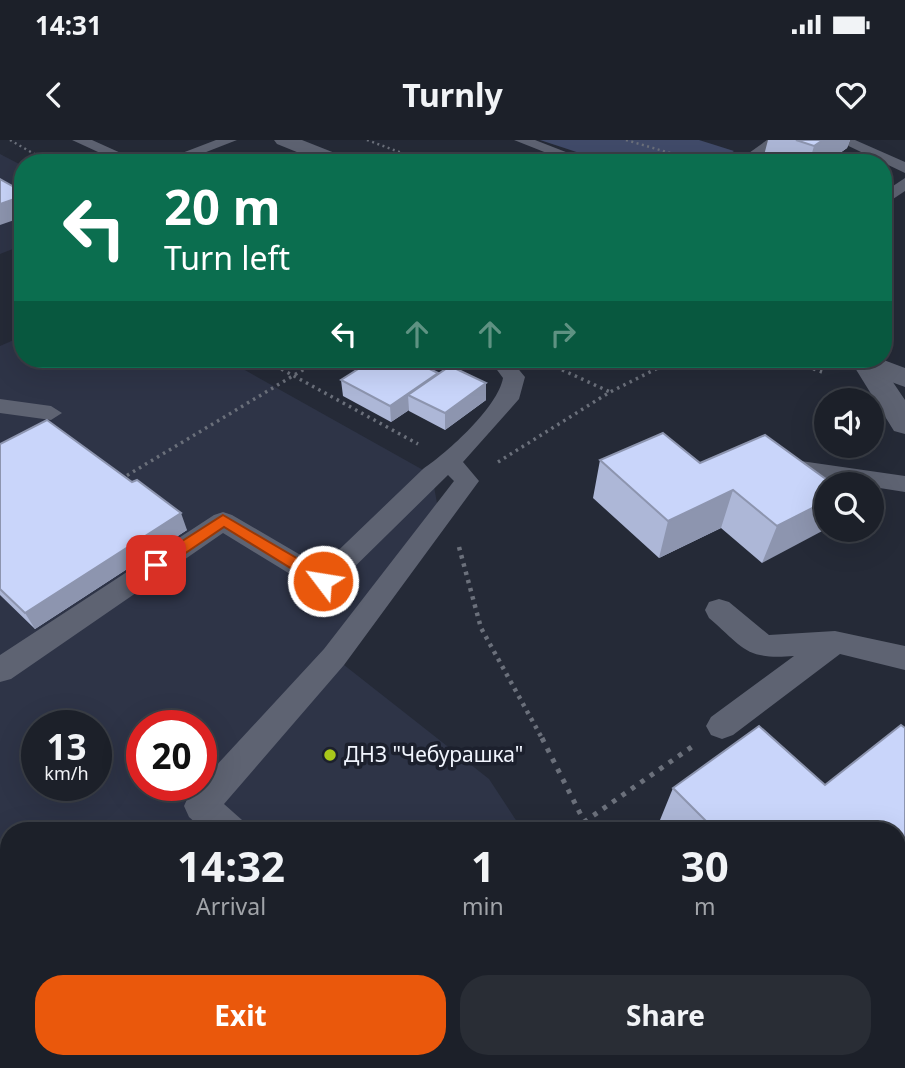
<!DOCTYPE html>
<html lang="en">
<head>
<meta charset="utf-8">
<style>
	:root { --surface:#1c2029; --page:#292d35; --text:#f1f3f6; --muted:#a0a3a8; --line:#3a3e46; --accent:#ea580c }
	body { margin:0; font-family:"Noto Sans",sans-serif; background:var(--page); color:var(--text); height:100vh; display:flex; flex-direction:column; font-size:26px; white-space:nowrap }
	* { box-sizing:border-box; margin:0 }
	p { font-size:23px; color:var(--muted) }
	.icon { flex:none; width:38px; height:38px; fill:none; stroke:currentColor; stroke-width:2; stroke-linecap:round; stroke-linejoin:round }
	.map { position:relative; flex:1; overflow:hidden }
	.sheet { position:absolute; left:0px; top:682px; width:906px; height:247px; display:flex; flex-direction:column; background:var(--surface); border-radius:28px 28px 0 0; box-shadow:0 7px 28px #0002,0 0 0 2px var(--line) }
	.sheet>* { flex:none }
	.guide { position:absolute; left:14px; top:14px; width:878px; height:214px; border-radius:28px; box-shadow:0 7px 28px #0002,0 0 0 2px var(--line); background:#0b6e4f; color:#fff; overflow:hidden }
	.tools { position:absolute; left:814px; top:248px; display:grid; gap:14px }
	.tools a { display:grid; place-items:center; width:70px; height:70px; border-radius:50%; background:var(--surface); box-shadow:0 7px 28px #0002,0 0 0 2px var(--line); font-size:35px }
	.speed { position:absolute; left:21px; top:570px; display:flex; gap:14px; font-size:35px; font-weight:700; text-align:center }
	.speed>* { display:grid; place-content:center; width:91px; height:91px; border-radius:50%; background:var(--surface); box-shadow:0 7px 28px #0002,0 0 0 2px var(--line); line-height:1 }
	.speed small { font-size:18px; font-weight:400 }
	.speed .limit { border:10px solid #d22; background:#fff; color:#111 }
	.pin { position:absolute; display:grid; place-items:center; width:60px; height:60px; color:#fff; margin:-30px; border-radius:14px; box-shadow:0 4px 10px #0006 }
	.me { position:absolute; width:77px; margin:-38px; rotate:301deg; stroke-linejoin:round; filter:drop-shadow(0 0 5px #0008) }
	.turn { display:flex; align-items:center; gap:24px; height:147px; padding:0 35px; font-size:32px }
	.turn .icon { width:91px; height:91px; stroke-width:2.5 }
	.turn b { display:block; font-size:49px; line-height:60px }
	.lanes { display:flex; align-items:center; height:66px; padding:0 35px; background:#0003; justify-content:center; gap:35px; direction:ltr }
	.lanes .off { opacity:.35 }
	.eta { display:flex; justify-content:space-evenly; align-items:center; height:119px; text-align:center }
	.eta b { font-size:42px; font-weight:700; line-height:49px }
	.action { display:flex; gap:14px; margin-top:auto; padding:14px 35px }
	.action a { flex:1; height:80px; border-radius:28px; background:var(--accent); color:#fff; font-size:28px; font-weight:700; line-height:80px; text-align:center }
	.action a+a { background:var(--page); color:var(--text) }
	.status { display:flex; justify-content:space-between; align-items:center; height:49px; padding:0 35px; background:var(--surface); direction:ltr }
	.status svg { height:19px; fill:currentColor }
	header { display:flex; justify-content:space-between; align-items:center; height:91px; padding:0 35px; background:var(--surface); font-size:32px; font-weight:700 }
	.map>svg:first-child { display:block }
</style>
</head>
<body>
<div class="status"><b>14:31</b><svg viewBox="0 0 49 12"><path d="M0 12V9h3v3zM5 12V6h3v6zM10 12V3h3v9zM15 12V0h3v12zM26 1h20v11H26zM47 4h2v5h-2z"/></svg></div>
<header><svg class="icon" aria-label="back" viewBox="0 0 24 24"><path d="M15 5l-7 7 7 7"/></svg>Turnly<svg class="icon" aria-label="heart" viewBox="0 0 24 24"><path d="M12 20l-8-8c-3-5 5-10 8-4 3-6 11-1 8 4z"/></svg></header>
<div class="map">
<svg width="905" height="928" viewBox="0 0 905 928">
	<rect width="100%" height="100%" fill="#252a37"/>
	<path fill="#2e3447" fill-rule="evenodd" d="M0,14L23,26V105L0,114Z
		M23,196V219H225L432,335L438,369L325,510L489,639L523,691H9V920H634L633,928H0V206ZM37,586H96V646H37ZM142,586H201V646H142Z"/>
	<path fill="#414b6a" d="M540,0H699L734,11L716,23H610Z"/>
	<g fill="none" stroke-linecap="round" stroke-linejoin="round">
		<path stroke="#6b707b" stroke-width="2.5" stroke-dasharray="2 3.5" stroke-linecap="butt" d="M10,0L50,23
			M367,0L429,23
			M626,0L704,23"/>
		<path stroke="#6b707b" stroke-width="3.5" stroke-dasharray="2.5 4.5" stroke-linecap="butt" d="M884,192L894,195
			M263,219L418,304
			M787,219L822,232
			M543,221L610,252
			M498,322L610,252L676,219
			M121,339L321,219"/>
		<path stroke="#6b707b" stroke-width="4.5" stroke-dasharray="3.5 5" stroke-linecap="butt" d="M459,407L481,488L543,600"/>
		<path stroke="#6b707b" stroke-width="5" stroke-dasharray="4.5 7" stroke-linecap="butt" d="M542,598L589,691
			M584,682L693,606
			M669,928L670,920"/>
		<path fill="#5e6372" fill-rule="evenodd" d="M72,0H92L143,23H122Z
			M216,0H237L178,23H156Z
			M514,0H535L594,23H572Z
			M767,0H784L753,23H735Z
			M836,0H855L905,22V33Z
			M905,38V51L884,65V52Z
			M489,219H510L525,237L519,259L463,322L479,341L344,525L224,664L242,680L247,691H205L189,677L184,666L189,655L201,646V642L324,509L454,341L448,335L333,448L323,451L313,448L223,393L11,539L0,542V515L214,375L223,372L232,375L321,427L423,329C448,312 498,267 503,238Z
			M0,259L51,266L62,273L51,280L0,273Z
			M780,318L905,336V352L772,331L768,326L772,321Z
			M719,459L729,462L769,495L835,491L905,506V530L840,514L733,595L722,599L711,595L706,586L711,577L794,516C745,520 744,508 709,478L705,470L709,462Z
			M898,885L905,888V928L885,920H898Z
			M466,920H512L515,928H469Z"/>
		<path fill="#5e6372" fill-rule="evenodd" d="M854,219H878L880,223L905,260V294L894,291L852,223Z"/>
		<path fill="#5e6372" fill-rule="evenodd" d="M274,0H302L350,19L353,23H324L277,4Z
			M841,219H881L905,228V247L845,225Z"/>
	</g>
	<path fill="#adb7d7" d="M768,0H850L847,8L826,23H762Z
		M618,219H650L638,228Z
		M438,233L486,243V260L445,290L409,271V270L391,282L343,256L341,240Z
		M0,304L187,390L35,489L0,455Z
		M600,320L700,323L834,345L762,423L721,388L659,418L593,358Z
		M905,588V784L898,777V691H671L660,680L673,648L825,645Z"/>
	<path fill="#8d95af" d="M823,0H850L847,8L826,23H809L814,6Z
		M23,56V77L0,85V64Z
		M640,219H650L638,228Z
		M438,233L408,255L409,270L391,282L390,266Z
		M486,243V260L445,290V273Z
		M733,350L721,388L659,418L668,381Z
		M826,361V389L762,423L777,386Z
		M181,373L187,390L35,489L25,473Z"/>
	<path fill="#c9d5fa" stroke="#8d95af" stroke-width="2" d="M796,0H823L814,6Z
		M0,39L23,52V56L0,64Z
		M374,219H409L438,233L390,266L341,240Z
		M450,226L486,243L445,273L408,255Z
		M47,280L132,342L137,340L181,373L25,473L0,449V304Z
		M663,293L700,323L765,295L834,345H826V361L777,386L733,350L668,381L600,320Z
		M901,585L905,588V728L898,721V691H716L673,648L759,586L825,645Z
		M203,920H417L425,928H210Z"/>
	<path fill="#ea580c" stroke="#983908" stroke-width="2" d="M223,375L329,437V445H318L224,387L162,429H151V421Z"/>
	<circle fill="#a9c71a" stroke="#1c202d" stroke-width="2.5" cx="330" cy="615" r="7"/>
	<g text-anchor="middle" stroke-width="7" stroke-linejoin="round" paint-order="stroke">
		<g font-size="21" fill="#f1f5fe" stroke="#1c202d" text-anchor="start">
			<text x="344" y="622">ДНЗ "Чебурашка"</text>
		</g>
	</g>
</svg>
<div class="tools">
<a><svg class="icon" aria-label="sound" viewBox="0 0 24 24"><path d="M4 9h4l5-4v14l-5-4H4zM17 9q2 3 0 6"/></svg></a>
<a><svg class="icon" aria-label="search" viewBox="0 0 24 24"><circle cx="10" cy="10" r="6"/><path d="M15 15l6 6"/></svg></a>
</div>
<div class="speed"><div>13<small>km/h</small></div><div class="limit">20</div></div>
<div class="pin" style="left:156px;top:425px;background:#d93025"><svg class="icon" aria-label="arrive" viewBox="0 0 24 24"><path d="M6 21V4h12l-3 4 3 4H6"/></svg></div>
<svg class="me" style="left:323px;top:441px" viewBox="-20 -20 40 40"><circle r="17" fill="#ea580c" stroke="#fff" stroke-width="3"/><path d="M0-11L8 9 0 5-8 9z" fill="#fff"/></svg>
<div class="guide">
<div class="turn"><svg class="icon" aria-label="left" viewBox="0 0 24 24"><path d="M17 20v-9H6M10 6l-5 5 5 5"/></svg><div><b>20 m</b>Turn left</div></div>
<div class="lanes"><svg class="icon" aria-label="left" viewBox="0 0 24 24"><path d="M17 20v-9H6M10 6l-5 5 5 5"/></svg><svg class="icon off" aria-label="ahead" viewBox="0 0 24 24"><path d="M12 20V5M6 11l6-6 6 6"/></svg><svg class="icon off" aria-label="ahead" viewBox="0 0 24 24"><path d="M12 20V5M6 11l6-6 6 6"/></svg><svg class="icon off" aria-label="right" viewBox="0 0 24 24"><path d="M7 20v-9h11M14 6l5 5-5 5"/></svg></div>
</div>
<section class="sheet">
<div class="eta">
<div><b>14:32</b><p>Arrival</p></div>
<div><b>1</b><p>min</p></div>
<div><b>30</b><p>m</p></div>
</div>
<div class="action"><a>Exit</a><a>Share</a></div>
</section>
</div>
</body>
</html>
